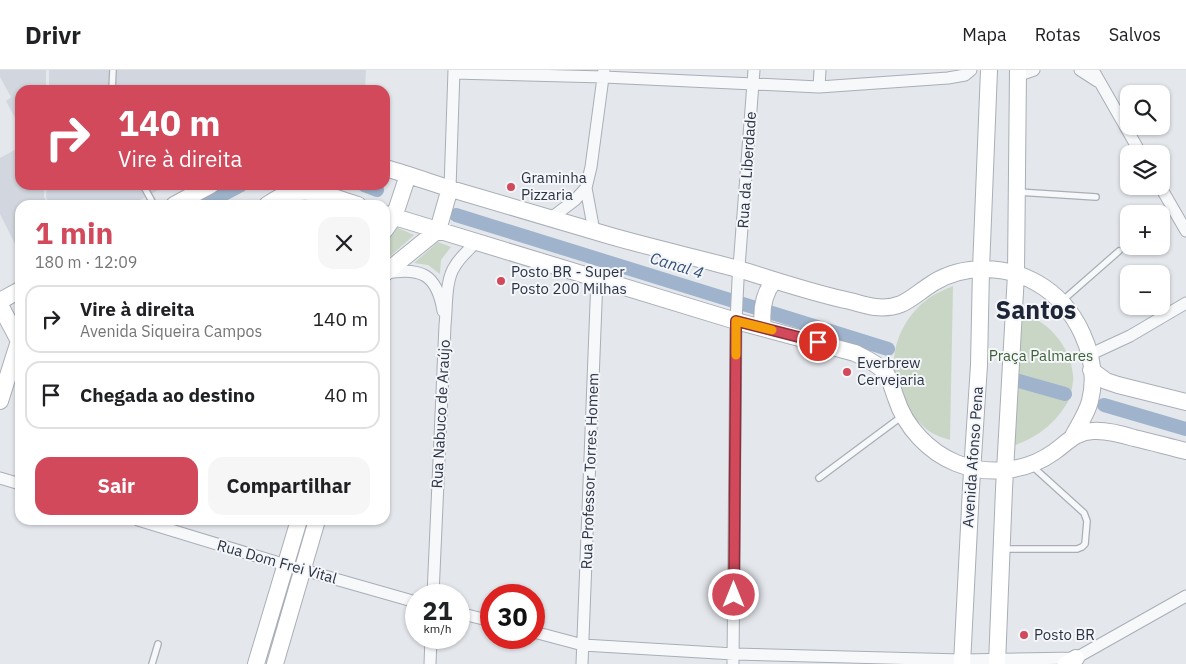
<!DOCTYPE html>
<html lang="pt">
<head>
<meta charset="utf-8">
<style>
	:root { --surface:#fff; --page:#f6f6f6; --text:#202124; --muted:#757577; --line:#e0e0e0; --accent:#d1495b }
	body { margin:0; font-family:"IBM Plex Sans",sans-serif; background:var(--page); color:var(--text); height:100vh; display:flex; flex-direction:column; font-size:19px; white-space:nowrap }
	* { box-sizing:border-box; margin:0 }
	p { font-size:16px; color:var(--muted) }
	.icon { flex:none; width:28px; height:28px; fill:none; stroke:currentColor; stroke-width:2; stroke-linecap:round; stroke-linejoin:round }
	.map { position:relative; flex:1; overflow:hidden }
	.sheet { position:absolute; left:15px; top:130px; width:375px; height:325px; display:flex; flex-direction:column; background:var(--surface); border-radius:15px; box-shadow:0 1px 4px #0004 }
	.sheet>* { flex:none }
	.hud { position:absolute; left:15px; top:15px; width:375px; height:105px; border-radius:15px; box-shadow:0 1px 4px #0004; background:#d1495b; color:#fff; overflow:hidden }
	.controls { position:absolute; left:1120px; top:15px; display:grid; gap:10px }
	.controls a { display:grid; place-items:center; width:50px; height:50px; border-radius:10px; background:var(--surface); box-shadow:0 1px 4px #0004; font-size:25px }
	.speed { position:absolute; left:405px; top:514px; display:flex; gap:10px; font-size:25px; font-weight:700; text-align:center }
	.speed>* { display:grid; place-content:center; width:65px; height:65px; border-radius:50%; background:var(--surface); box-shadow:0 1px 4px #0004; line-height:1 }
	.speed small { font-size:12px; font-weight:400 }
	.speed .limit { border:8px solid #d22; background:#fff; color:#111 }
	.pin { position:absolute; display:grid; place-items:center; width:42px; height:42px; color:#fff; margin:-21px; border:2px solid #fff; border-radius:50%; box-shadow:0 1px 5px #0007 }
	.me { position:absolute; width:55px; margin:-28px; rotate:0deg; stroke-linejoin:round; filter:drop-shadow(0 0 4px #0008) }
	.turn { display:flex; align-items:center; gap:18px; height:105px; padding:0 20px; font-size:22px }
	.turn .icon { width:65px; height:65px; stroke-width:2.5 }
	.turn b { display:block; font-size:35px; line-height:42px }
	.round { display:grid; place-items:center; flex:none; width:52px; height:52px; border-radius:15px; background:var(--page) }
	.overview { display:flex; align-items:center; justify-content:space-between; height:85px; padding:0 20px }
	h1 { font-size:30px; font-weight:700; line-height:38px; color:var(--accent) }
	.action { display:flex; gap:10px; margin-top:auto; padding:10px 20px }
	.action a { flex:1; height:58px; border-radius:15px; background:var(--accent); color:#fff; font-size:20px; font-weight:700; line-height:58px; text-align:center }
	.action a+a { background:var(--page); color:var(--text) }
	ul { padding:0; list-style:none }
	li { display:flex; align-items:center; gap:15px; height:68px; margin:0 10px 8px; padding:0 10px; border:2px solid var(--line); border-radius:15px }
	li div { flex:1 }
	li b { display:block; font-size:19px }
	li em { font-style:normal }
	header { display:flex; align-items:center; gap:30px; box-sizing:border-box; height:70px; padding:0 25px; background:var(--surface); border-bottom:1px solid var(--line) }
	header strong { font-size:24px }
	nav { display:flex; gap:28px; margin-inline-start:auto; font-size:18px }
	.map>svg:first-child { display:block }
</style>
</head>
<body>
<header>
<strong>Drivr</strong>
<nav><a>Mapa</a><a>Rotas</a><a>Salvos</a></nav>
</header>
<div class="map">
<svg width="1186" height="594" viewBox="0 0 1186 594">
	<rect width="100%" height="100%" fill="#e4e7ec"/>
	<path fill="#d2d6de" d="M0,0H46V20H20V57L6,31L11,27L0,7Z
		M49,0H366L365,20H49Z
		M20,77V115H44V127L48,135H20V184L0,144V88Z
		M47,115H167L131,135H50L46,127Z"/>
	<path fill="#c9d6c5" d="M396,157L414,165L385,191V170Z
		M438,172L451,177L441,190L440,204L428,195L414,193Z
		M953,216V217L950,370C944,368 937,366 932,363C918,354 907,340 901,324C900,319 897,315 896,310C888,279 904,246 929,228C936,223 944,220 953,216Z
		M1017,241C1046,249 1070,274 1073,305C1074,310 1072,315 1072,320L1015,305Z
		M1014,313L1070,328C1056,354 1037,368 1010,377Z"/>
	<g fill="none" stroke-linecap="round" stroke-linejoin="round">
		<path stroke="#9fb4cc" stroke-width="14" d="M364,115L377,120
			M203,135L241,115
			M456,145L888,279
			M1019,311L1065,324
			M1104,335L1186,359"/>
		<g stroke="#a9aeb7" stroke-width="8">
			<path id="lane" d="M112,20L113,0
				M143,115L154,135
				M1018,122L1096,127
				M1062,231L1119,181
				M819,408L901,347
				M1004,479H1077L1082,477L1085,474L1087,451L1084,443L1031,395
				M152,594L158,574"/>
		</g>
		<g stroke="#a9aeb7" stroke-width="13">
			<path id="street" d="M1080,0L1097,11
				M1093,0L1141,84
				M454,3L604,7L819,17L948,8L965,5L971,0
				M1017,6L1034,0
				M819,17L820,0
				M1160,116L1186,161
				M450,118L454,0
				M551,148L575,130L586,118
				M594,161L586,118L591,97L604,0
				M386,203C421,197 437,204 443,241
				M1089,285L1130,266L1186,233
				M0,408L20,414
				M138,450L286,495L416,532
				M433,525L445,255C447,238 445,210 455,196C460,187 469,180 476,172
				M459,543L491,551
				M534,562L583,575L734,584L962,590L1076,588L1186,526
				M430,594L431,568
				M582,594L597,208
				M733,594L736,251L738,210L754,0"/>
		</g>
		<g stroke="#a9aeb7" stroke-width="18">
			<path id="secondary" d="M385,98C407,104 429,112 451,119C502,134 553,149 604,164C648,177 694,187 738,199C775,210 812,223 850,231C858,233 867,236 875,237C904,240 912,226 933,213C964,194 1006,195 1037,213C1076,235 1101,287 1090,331C1087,343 1079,355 1073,366
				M174,135L211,115
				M267,135C273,131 281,126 288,124C312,117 335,128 358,135
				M385,144L736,251L855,283C865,288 876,293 884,301C891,309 892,318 896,328C905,357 929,382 956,393C988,406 1026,402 1054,382C1068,372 1075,362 1093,361C1107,360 1121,364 1134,368C1152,372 1169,377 1186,381
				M385,160L394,147L408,105
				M385,203L438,160L450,118
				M0,231L20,220
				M0,235L19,271L0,331
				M763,258C761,241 763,224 774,211
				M1091,300L1106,311L1118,315L1186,332
				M256,594L299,450
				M275,594L317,450
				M962,594L971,418L979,295L981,199L989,0
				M997,594L1004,419L1016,204L1018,0
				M1066,594L1076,588"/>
		</g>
		<use href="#lane" stroke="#f7f8fa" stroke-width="5.5"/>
		<use href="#street" stroke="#f7f8fa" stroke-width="11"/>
		<use href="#secondary" stroke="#fff" stroke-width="16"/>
	</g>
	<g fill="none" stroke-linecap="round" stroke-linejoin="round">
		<g stroke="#882f3b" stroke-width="12">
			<path id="route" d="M734,525L736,251L818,272"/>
		</g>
		<use href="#route" stroke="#d1495b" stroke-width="9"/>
		<path stroke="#f59e0b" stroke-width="9" d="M736,285V251L772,260"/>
	</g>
	<g fill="#d1495b" stroke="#f4f6f9" stroke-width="2">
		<circle cx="511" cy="117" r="5"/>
		<circle cx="501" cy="211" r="5"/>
		<circle cx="847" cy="302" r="5"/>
		<circle cx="1024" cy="565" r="5"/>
	</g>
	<g text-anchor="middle" stroke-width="4" stroke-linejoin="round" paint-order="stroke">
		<g font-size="15" fill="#2b3445" stroke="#f4f6f9">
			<text transform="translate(747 100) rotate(-86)" y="5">Rua da Liberdade</text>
			<text transform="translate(441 344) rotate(-87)" y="5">Rua Nabuco de Araújo</text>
			<text transform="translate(973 387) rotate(-86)" y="5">Avenida Afonso Pena</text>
			<text transform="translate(590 401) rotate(-88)" y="5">Rua Professor Torres Homem</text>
			<text transform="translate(277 492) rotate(16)" y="5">Rua Dom Frei Vital</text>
		</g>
		<g font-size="15" fill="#2b3445" stroke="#f4f6f9" text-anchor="start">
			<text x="521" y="113">Graminha<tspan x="521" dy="17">Pizzaria</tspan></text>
			<text x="511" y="207">Posto BR - Super<tspan x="511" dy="17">Posto 200 Milhas</tspan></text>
			<text x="857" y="298">Everbrew<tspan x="857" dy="17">Cervejaria</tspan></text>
			<text x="1034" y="570">Posto BR</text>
		</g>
		<g font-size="15" fill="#3f6138" stroke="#f4f6f9">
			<text x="1041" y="291">Praça Palmares</text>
		</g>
		<g font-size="16" font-style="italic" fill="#34527a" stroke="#f4f6f9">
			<text transform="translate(677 195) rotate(17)" y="6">Canal 4</text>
		</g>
		<g font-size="25" font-weight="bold" fill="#1d2536" stroke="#f4f6f9">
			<text x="1036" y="249">Santos</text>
		</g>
	</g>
</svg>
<div class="controls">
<a><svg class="icon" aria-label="search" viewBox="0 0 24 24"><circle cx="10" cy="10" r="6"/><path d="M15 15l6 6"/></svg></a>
<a><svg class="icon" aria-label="layers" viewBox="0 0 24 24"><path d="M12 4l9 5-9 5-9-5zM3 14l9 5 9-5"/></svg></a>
<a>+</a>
<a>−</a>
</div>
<div class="speed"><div>21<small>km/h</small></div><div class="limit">30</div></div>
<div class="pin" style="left:818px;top:272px;background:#d93025"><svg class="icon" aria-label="arrive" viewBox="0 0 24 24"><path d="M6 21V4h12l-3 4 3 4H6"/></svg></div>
<svg class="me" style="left:734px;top:525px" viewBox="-20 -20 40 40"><circle r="17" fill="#d1495b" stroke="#fff" stroke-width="3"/><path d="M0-11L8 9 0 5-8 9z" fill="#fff"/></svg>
<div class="hud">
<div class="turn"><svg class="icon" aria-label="right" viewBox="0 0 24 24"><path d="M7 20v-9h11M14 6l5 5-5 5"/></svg><div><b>140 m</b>Vire à direita</div></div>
</div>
<section class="sheet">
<div class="overview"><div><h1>1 min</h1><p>180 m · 12:09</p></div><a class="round"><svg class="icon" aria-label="close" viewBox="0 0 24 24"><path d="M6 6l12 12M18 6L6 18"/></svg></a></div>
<ul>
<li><svg class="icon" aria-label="right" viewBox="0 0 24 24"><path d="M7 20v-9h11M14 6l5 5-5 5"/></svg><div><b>Vire à direita</b><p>Avenida Siqueira Campos</p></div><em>140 m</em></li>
<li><svg class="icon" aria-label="arrive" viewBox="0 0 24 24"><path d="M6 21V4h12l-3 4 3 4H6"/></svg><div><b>Chegada ao destino</b></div><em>40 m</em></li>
</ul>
<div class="action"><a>Sair</a><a>Compartilhar</a></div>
</section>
</div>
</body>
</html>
